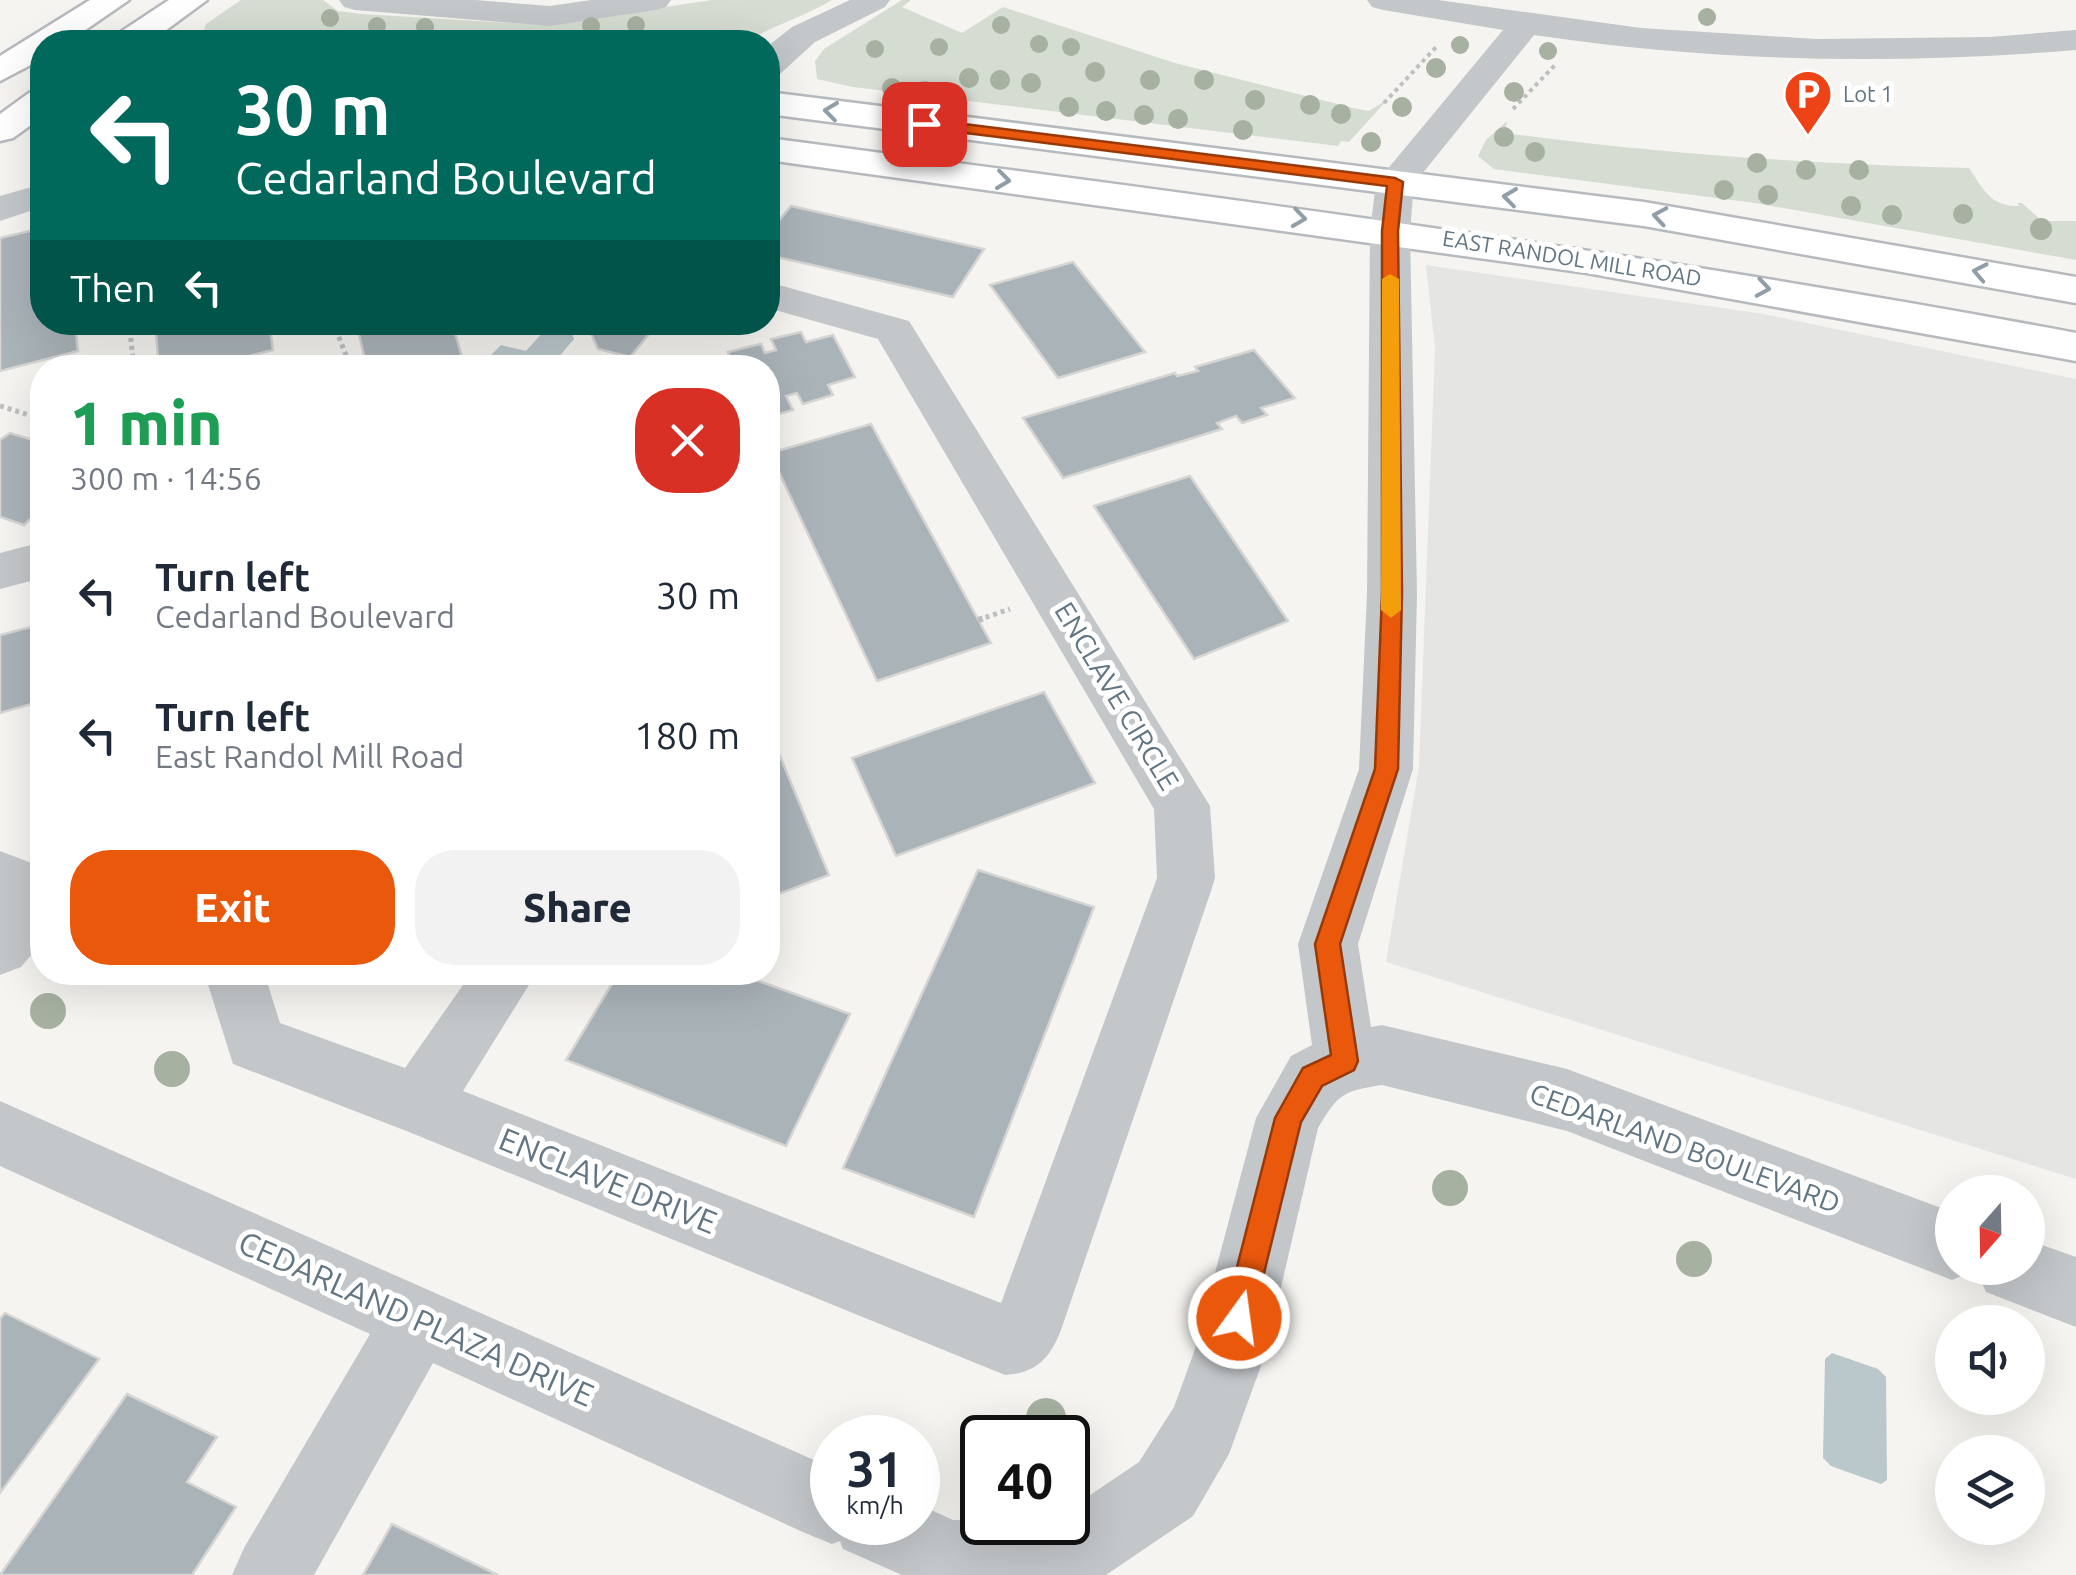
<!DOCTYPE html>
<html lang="en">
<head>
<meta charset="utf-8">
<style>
	:root { --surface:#fff; --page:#f2f2f3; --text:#1f2937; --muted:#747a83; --accent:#ea580c }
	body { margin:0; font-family:Ubuntu,sans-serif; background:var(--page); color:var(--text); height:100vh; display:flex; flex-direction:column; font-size:38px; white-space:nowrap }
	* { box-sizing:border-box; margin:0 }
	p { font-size:32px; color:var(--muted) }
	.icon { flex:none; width:55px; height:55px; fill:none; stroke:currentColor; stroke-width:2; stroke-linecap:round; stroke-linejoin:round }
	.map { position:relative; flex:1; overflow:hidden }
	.panel { position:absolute; left:30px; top:355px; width:750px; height:630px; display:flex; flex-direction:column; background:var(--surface); border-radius:40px; box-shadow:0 10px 40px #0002 }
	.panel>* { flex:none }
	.top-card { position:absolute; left:30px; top:30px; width:750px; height:305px; border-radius:40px; box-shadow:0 10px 40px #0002; background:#00695c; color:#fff; overflow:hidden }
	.needle { width:65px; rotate:200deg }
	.fabs { position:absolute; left:1935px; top:1175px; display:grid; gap:20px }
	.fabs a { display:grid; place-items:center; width:110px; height:110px; border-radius:50%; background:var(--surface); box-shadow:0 10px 40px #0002; font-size:50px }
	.speed { position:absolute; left:810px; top:1415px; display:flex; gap:20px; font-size:50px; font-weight:700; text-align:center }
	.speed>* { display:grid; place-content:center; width:130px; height:130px; border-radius:50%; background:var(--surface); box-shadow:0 10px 40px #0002; line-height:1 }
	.speed small { font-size:25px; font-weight:400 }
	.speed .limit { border:5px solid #111; border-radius:15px; background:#fff; color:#111 }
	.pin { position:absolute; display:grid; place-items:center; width:85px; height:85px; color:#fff; margin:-42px; border-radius:20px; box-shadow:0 5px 15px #0006 }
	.me { position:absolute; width:110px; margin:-55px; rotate:14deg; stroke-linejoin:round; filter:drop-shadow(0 0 8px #0008) }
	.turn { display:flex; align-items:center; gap:35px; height:210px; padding:0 40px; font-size:45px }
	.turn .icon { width:130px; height:130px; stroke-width:2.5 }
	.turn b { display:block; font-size:70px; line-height:85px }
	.then { display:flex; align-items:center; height:95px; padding:0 40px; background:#0003; gap:20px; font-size:38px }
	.round { display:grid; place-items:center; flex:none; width:105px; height:105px; border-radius:40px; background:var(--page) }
	.head { display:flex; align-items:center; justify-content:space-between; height:170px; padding:0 40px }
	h1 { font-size:60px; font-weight:800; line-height:75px; color:#1e9e55 }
	.primary-button { display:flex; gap:20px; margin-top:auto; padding:20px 40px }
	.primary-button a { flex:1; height:115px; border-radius:40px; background:var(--accent); color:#fff; font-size:40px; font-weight:800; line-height:115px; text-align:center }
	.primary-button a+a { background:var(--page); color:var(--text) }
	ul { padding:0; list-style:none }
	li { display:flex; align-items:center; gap:30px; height:140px; padding:0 40px }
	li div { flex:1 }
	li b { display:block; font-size:38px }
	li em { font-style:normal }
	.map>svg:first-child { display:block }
</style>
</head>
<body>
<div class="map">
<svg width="2076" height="1575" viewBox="0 0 2076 1575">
	<rect width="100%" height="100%" fill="#f5f4f0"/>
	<path fill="#e5e6e3" d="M1426,265L1764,314L2076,379V1179L1386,962L1419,766L1435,348Z"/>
	<path fill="#d5dcd1" d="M241,0H323L338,11L362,14L545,25L712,0H832C803,17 775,25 745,42H249L220,41L202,35L206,24Z
		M902,0H911L902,7L962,33L1003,7L1175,63L1353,108L1369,111L1388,99L1349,142L1341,141L1338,146L853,87L817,79L815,61L824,49Z
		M1507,121L1505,133C1660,154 1813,164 1969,168C1984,190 1991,207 2019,206L2017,203H2022L2042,221H2076V260L1755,203L1494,169L1478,156L1486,140Z"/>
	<path fill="#bac7cb" d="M569,325L574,339L556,360L583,367H534L490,356L501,345L526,351L544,331Z
		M1832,1353L1878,1369L1886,1377L1887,1480L1881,1484L1831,1466L1823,1458L1825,1359Z"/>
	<path fill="#aab3b8" stroke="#d5d5d3" stroke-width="2.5" d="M791,206L984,249L953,297L768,255V234Z
		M42,228V322H75L78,351L0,371V238Z
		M1073,262L1145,352L1058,378L990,285Z
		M155,322H269L273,350L200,368H159Z
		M356,322H452L465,368H367Z
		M586,322H659L630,357L598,349Z
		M801,332L806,342L833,335L855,377L828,385L833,395L803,404L797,393L786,396L793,410L768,417V368H707L732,361L728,352L752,346L761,344L765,353L776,350L771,339Z
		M1254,350L1295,398L1261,408L1267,415L1242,423L1236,416L1217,423L1222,429L1063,478L1023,418L1175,373L1177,376L1198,371L1195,367Z
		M871,424L991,643L877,681L770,453Z
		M42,432V515L37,513L24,525L0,517V440L10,433L33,440Z
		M1190,476L1288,621L1194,659L1094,506Z
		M42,624V701L0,713V635Z
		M1044,692L1095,783L896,856L852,758Z
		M768,727L829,875L768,898Z
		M978,870L1094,907L974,1217L843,1168Z
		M619,972H734L850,1014L786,1146L566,1060Z
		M5,1313L99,1359L0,1493V1319Z
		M127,1394L217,1437L187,1482L236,1507L192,1575H0Z
		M392,1524L498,1575H363Z"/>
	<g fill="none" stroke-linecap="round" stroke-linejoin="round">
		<g stroke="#b6babe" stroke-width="5">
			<path id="major" d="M90,0H129L68,42H42V59L0,81V56Z
				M169,0H207L150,42H112L116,35Z
				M42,90V117L13,138L0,141V114L29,93Z
				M768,92L1644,202L2076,277V303L1644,226L768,114Z
				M768,138C1205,196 1642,251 2076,333V361L1587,273L768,160Z"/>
		</g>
		<path stroke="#bdbfc1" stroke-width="4" stroke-dasharray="4 4" stroke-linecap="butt" d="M1384,103L1437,46
			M1513,109L1556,64"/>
		<path stroke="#bdbfc1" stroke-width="5" stroke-dasharray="4 4" stroke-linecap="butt" d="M129,322L134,368
			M305,322L337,332
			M333,322L351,368
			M269,325L278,323
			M0,406L42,419
			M978,620L1010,609"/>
		<path stroke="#bdbfc1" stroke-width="6" stroke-dasharray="5 5" stroke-linecap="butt" d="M978,620L985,618"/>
		<path fill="#c3c7ca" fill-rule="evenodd" d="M339,0H475L550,6L591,0H671L666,7L655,10L550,26L355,10L344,7Z
			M850,0H890L885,7L815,42L780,74L768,77V46L792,27Z
			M1367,0H1438L1641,28L1816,39L1990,37L2076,30V50C1895,65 1714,62 1534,35L1414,184L1410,231L1417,594L1413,769L1358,944L1371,1027L1382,1025L1567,1069L1952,1212V1268H2028V1240L2076,1257V1327L1986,1292L1976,1270L1952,1280L1567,1131L1382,1085C1343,1091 1338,1094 1318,1128L1266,1352L1229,1454L1193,1516L1106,1575H902L843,1549L840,1541L832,1544L805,1533L433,1363L314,1575H232L244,1548L370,1334L0,1166V1101L832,1468V1522H918V1504L953,1520L1068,1522V1510L1139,1462L1174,1407L1194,1352L1256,1118L1291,1056L1312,1045L1298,944L1359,769L1367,594L1370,231L1376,183L1503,30L1383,10L1372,7Z
			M42,184V207L0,221V196Z
			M768,282L909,321L1210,806L1215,878L1211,891L1061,1330C1050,1358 1037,1373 1005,1375L409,1132L233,1064L204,972H264L280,1023L405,1068L472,972H537L463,1091L1001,1303L1157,878L1154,809L878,339L768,308Z
			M42,542V578L0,589V553Z
			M0,851L42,867V942L21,967L0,975Z"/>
		<use href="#major" fill="#fff" fill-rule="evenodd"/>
	</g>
	<g fill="#a6b1a1">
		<circle cx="1707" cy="17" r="9"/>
		<circle cx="330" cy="18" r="9"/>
		<circle cx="636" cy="25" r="9"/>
		<circle cx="1001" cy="25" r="9"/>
		<circle cx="377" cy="26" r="9"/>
		<circle cx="591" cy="26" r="9"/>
		<circle cx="425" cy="27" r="9"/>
		<circle cx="1039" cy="44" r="9"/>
		<circle cx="1460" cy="45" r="9"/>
		<circle cx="939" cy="47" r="9"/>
		<circle cx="1071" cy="47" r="9"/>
		<circle cx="875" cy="49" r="9"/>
		<circle cx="1548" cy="51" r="9"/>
		<circle cx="1436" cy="68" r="10"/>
		<circle cx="1095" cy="72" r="10"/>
		<circle cx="969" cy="78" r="10"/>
		<circle cx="1000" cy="80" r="10"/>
		<circle cx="1150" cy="80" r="10"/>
		<circle cx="1204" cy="80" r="10"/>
		<circle cx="1031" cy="83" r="10"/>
		<circle cx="892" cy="88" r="10"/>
		<circle cx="925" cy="91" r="10"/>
		<circle cx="1514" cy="92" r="10"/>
		<circle cx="1255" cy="100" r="10"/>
		<circle cx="1310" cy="105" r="10"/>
		<circle cx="1069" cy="107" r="10"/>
		<circle cx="1402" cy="107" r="10"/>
		<circle cx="1106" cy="111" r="10"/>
		<circle cx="1341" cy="114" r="10"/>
		<circle cx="1144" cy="115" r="10"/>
		<circle cx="1178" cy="119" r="10"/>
		<circle cx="1243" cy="130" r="10"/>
		<circle cx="1504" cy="137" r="10"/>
		<circle cx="1371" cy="142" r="10"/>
		<circle cx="1535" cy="152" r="10"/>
		<circle cx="1757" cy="163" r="10"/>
		<circle cx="1806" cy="170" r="10"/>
		<circle cx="1859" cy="170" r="10"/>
		<circle cx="1724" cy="190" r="10"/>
		<circle cx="1768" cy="195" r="10"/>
		<circle cx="1851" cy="206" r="10"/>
		<circle cx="1963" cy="214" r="10"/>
		<circle cx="1892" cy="215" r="10"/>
		<circle cx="2041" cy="229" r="11"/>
		<circle cx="48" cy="1011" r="18"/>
		<circle cx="172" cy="1069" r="18"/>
		<circle cx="1450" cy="1188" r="18"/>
		<circle cx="1694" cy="1259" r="18"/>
		<circle cx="1046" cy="1418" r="20"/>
	</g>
	<defs><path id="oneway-chevron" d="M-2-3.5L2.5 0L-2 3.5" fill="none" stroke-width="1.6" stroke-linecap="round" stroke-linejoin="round" transform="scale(2.5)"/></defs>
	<g stroke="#909ea8">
		<use href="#oneway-chevron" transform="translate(831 111) rotate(-173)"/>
		<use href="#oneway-chevron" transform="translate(1003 180) rotate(7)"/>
		<use href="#oneway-chevron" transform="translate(1510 197) rotate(-173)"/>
		<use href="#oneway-chevron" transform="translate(1660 216) rotate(-171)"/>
		<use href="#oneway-chevron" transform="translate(1299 218) rotate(8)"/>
		<use href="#oneway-chevron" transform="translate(1980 272) rotate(-169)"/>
		<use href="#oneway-chevron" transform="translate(1763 288) rotate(9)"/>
	</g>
	<path fill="#ea580c" stroke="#983908" stroke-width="2.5" d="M924,119L1395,178L1403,182L1398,231L1402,594L1398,769L1340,944L1358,1061L1354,1070L1322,1086L1301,1122L1253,1318L1249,1328L1239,1333L1228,1328L1224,1318L1275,1118L1303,1068L1331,1055L1315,944L1375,769L1382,594V231L1387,186L918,127L916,124Z"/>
	<path fill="#f59e0b" d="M1390,274L1399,279L1401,610L1391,618L1381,610L1382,279Z"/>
	<defs>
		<g id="parking-pin" transform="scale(2.5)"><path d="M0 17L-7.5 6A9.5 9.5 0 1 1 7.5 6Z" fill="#ee4316" stroke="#fff"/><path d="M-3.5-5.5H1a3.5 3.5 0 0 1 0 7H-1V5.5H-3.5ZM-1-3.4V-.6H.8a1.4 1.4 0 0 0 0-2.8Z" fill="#fff"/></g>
	</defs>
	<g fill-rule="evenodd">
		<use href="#parking-pin" x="1808" y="94"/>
	</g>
	<g text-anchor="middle" stroke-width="10" stroke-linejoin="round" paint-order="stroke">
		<g font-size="22" fill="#617583" stroke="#fff" text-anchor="start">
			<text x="1843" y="102">Lot 1</text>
		</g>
		<g font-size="22" fill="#617583" stroke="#fff">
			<text transform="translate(1572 258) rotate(9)" y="8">EAST RANDOL MILL ROAD</text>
		</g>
		<g font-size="28" fill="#617583" stroke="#fff">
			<text transform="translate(1117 696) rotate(59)" y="10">ENCLAVE CIRCLE</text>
			<text transform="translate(1685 1148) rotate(20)" y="10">CEDARLAND BOULEVARD</text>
		</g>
		<g font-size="32" fill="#617583" stroke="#fff">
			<text transform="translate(608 1181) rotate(22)" y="11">ENCLAVE DRIVE</text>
			<text transform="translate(416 1319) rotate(24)" y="11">CEDARLAND PLAZA DRIVE</text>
		</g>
	</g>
</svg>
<div class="fabs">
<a><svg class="needle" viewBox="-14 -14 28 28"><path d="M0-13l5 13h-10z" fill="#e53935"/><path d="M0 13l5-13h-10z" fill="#747a83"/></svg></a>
<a><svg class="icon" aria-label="sound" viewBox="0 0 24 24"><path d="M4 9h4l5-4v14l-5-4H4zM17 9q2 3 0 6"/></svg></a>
<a><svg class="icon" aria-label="layers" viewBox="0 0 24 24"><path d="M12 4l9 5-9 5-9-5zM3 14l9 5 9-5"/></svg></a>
</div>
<div class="speed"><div>31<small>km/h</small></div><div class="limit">40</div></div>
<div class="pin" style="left:924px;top:124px;background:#d93025"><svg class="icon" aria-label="arrive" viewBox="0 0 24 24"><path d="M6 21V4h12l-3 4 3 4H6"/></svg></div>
<svg class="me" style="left:1239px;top:1318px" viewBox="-20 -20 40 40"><circle r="17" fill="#ea580c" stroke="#fff" stroke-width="3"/><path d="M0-11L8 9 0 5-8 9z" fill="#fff"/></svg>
<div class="top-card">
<div class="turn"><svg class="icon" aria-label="left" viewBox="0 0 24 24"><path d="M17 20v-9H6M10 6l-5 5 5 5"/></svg><div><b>30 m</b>Cedarland Boulevard</div></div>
<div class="then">Then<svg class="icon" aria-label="left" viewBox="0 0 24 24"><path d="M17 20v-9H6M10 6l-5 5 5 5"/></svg></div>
</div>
<section class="panel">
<div class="head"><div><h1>1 min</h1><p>300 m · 14:56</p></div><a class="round" style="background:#d93025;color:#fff"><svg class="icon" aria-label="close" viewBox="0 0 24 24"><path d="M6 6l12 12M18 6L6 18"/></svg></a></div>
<ul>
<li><svg class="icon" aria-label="left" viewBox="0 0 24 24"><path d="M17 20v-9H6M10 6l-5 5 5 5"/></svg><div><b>Turn left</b><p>Cedarland Boulevard</p></div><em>30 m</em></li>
<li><svg class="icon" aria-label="left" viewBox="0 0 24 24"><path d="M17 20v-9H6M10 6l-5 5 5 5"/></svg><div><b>Turn left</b><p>East Randol Mill Road</p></div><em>180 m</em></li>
</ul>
<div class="primary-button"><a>Exit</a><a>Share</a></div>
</section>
</div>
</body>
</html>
